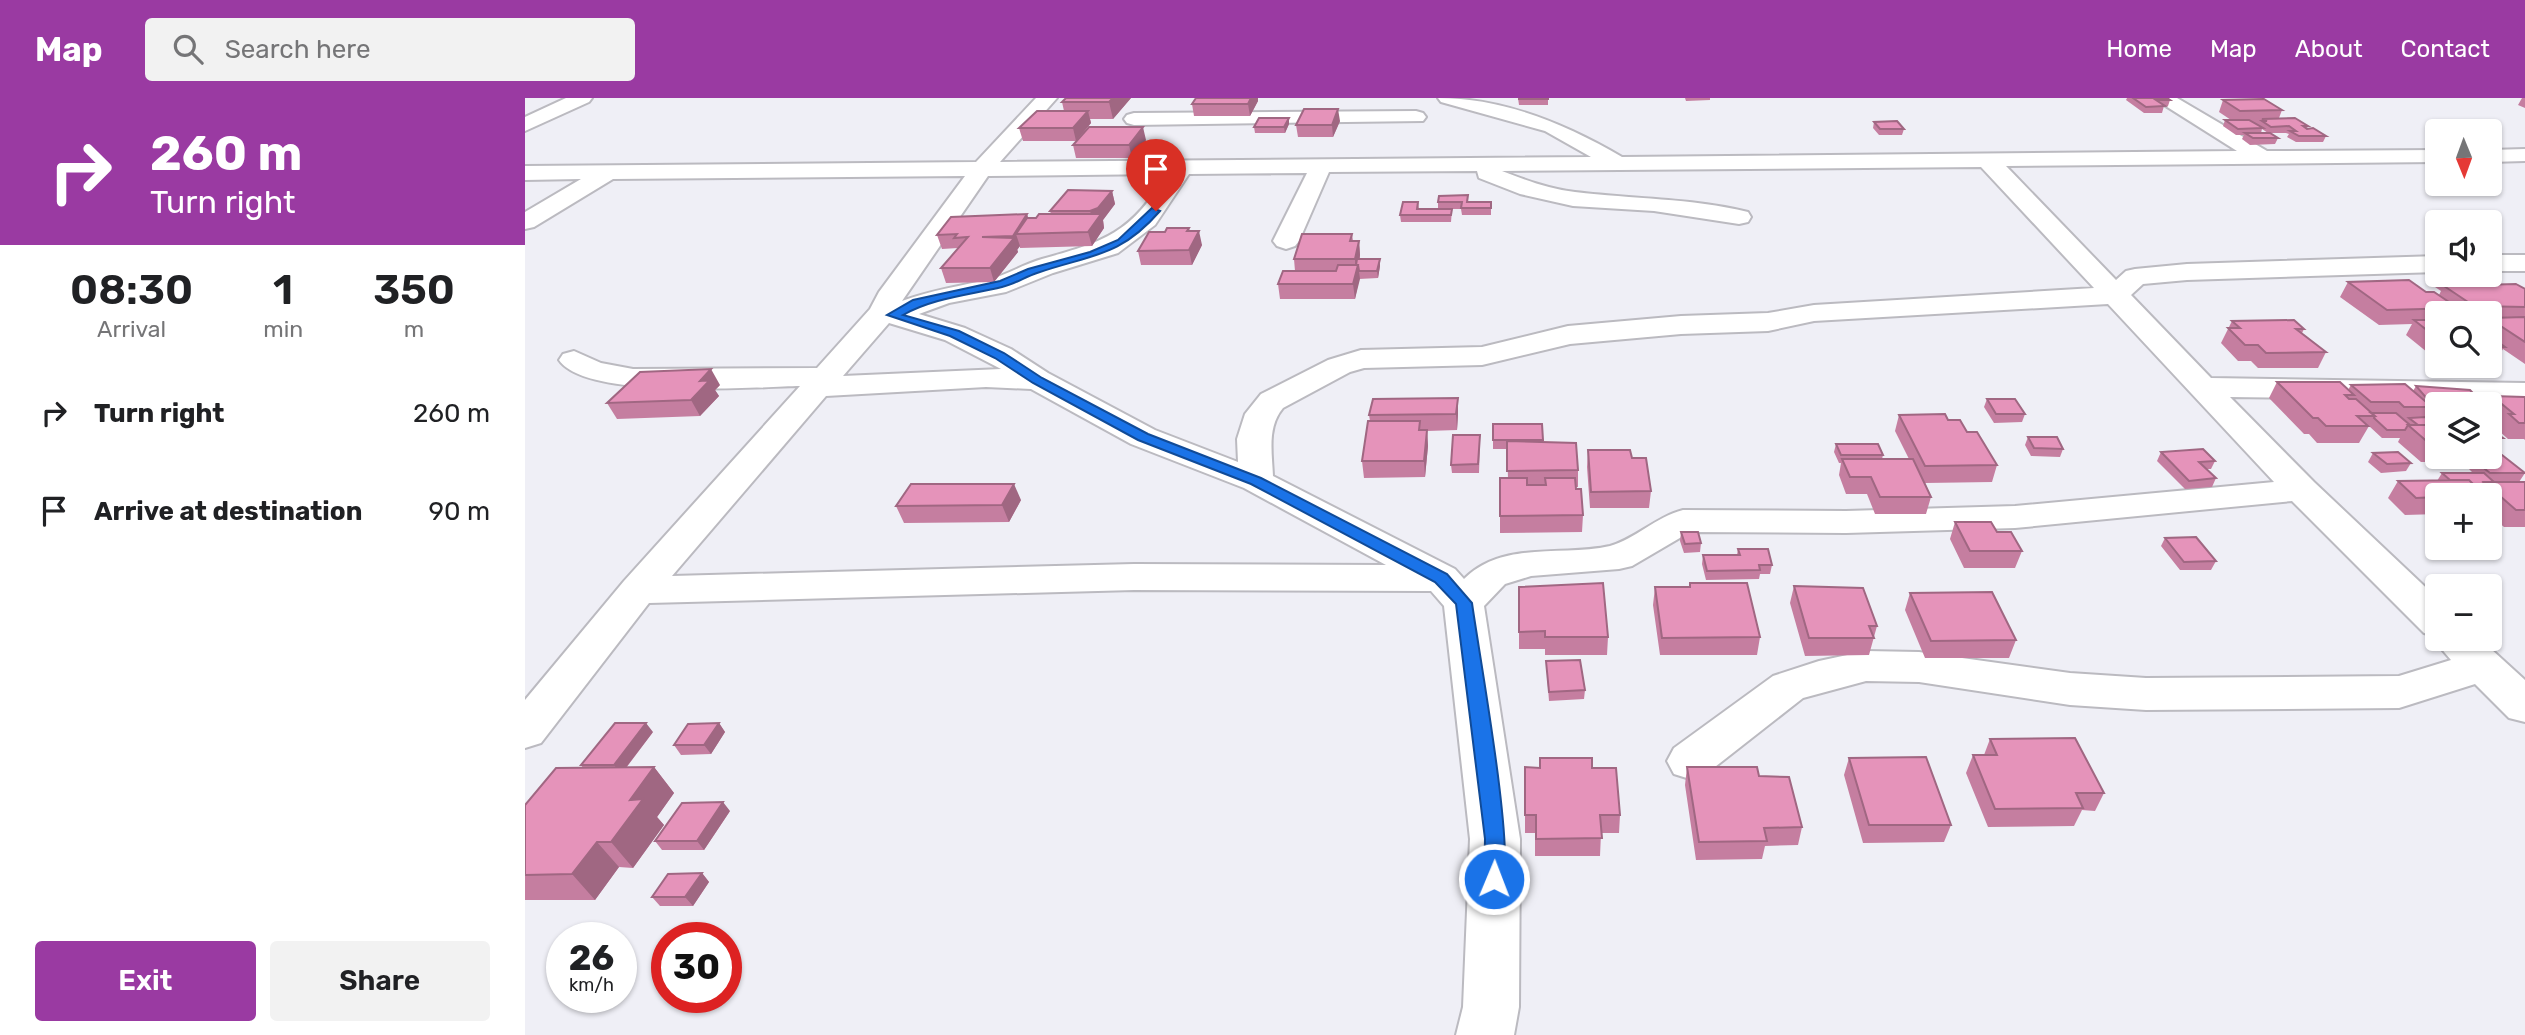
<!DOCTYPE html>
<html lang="en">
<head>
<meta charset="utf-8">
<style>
	:root { --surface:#fff; --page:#f2f2f2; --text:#202124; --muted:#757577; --accent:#9a3aa2 }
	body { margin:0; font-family:Rubik,sans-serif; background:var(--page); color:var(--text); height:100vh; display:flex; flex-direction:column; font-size:26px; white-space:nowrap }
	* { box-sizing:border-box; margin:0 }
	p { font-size:23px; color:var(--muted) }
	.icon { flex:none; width:38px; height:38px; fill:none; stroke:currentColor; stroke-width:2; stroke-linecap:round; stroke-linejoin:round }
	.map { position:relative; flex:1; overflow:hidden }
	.details { display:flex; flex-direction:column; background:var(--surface); width:525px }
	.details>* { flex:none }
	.top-card { background:#9a3aa2; color:#fff; overflow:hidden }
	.needle { width:46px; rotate:179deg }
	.fabs { position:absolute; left:1900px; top:21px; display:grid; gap:14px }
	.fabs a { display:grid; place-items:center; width:77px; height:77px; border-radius:7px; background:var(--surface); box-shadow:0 2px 5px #0004; font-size:35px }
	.speed { position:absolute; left:21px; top:824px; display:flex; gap:14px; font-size:35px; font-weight:700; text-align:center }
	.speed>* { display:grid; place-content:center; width:91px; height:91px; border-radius:50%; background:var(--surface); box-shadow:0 2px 5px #0004; line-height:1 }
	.speed small { font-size:18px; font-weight:400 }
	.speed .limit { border:10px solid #d22; background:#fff; color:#111 }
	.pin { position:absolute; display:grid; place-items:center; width:60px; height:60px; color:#fff; margin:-72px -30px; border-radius:50% 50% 50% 0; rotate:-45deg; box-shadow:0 0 7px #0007 }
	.pin .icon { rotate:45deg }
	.me { position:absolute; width:77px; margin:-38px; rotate:1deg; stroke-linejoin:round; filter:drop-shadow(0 0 5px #0008) }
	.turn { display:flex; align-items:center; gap:24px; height:147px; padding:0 35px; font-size:32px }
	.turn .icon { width:91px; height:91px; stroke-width:2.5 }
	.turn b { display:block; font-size:49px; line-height:60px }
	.eta { display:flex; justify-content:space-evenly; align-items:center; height:119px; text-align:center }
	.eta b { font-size:42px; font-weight:600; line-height:49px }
	.primary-button { display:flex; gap:14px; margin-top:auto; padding:14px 35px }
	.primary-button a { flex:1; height:80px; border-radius:7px; background:var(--accent); color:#fff; font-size:28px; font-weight:600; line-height:80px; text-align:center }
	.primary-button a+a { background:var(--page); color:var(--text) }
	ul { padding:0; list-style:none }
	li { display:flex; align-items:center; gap:21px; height:98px; padding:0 35px }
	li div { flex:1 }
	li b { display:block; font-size:26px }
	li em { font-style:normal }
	header { display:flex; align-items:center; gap:42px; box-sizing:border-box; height:98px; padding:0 35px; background:var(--accent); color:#fff }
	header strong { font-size:33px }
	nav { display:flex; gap:38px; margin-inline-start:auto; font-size:24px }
	.search { width:490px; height:63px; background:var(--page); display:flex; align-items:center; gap:18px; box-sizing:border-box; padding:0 24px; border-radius:7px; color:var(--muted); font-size:26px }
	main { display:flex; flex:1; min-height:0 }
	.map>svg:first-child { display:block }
</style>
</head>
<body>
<header>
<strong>Map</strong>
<div class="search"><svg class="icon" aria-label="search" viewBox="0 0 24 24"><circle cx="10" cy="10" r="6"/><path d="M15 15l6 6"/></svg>Search here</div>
<nav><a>Home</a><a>Map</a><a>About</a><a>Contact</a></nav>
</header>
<main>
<section class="details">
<div class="top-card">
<div class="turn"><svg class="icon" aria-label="right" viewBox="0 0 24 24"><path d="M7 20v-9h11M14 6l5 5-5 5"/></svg><div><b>260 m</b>Turn right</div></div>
</div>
<div class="eta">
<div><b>08:30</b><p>Arrival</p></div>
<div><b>1</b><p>min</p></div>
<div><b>350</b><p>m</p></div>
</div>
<ul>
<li><svg class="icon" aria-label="right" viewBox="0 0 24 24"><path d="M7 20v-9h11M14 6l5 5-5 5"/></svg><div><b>Turn right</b></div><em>260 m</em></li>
<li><svg class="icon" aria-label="arrive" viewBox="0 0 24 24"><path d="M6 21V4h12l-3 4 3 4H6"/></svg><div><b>Arrive at destination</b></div><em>90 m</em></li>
</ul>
<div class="primary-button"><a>Exit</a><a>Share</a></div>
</section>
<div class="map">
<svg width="2000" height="937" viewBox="0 0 2000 937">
	<rect width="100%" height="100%" fill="#efeff6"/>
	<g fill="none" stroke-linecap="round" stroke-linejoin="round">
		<g stroke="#bbbac0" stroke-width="4">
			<path id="minor" d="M41,0H67L64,4L0,33V19Z
				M511,0H532L475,64L1066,59L1020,33L916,4L913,0C979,0 1041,26 1097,59L1712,53L1628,0H1652L1742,53L1913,52V64L1481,68L1591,182L1601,173L1610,171L1662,166L1913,158V174L1662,182L1618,186L1606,197L1686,280L2000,285V303L1705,299L1789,384L1913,501V541H1955L2000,582V624L1984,620L1950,586L1874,610L1621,612L1545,607L1394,584L1341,583L1278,600L1181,676L1165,681L1149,676L1142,663L1149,650L1248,578L1294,563L1341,553L1394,554L1545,575L1621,580L1874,578L1926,562L1908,541L1910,538L1899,535L1767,403L1490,430L1321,435L1165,434L1107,468L1094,471L1006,478L980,486L959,508L995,741L994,909L989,937H931L938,909L945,741L919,508L906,493L609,492L124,505L16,645L0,650V602L99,483L275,288C227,289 61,302 34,262L38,256L49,253L76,265L108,271L292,270L345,211L354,194L440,78L88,81L9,129L0,131V114L56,81L0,82V68L451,64ZM1456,69L1569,190L1289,207L1243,215L1156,218L1043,228L957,249L836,252L803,262L736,296L720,316L712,341L713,364L630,332L523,275L486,251L440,230L394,216L424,205L481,194L528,175L593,155L630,127L664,76L782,75L748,143L752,148L761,151L770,148L774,143L804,74L952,73L954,80L995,96L1048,108L1129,113L1214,126L1223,124L1226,119L1223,114C1166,100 1107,101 1050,94C1024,91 1000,82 977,73ZM641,76C608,135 578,144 517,161C499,166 484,176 466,181C436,188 406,192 377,203L463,78ZM1583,206L1749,384L1490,408L1321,413L1158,412C1131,419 1110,441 1085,448C1037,459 978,442 939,481L930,471L748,378C747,354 742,329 758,310L825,274L839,270L957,267L1045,246L1156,236L1243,233L1289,223ZM364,225L420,242L476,271L318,278ZM461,289L506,291L606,346L719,390L861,467L609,466L147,478L301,298Z
				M891,13L898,15L901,19L898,23L609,27L602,25L599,21L602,17L609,15Z
				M2000,51V63L1965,64V52Z
				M1965,157H2000V173H1965Z"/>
		</g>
		<use href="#minor" fill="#fff" fill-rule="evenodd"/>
	</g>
	<path fill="#c57ea0" d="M606,0L588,21H565L566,25L551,43H498L494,30L539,13L537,4Z
		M671,0H733V3L725,18H669L667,6Z
		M993,0H1023V7H994Z
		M1160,0H1185V2L1161,3Z
		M1602,0H1642L1645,2L1643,8H1639L1637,15H1619L1601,2Z
		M1997,0H2000V10L1993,7Z
		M1698,2L1757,12L1754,20L1783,28L1782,31L1801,38L1798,44H1771L1762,39L1764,36L1761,35H1743L1737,31L1736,35L1753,40L1750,46L1725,47L1717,41L1719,37H1711L1698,28L1700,22H1706L1694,14Z
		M764,20V26L760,35H730L729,29Z
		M815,23L808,39H773L771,27Z
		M1349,24L1379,31L1377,37H1354L1348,30Z
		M621,42L607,60H551L548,47Z
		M587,93L590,106L578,122L579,130L567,148L495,150V148L492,152L493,154L469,184L421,185L416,170L433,150L417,151L412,137L502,116L503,120H511L526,116L525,113Z
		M893,104L894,111H913V104H966V117H937L936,111H927L926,124H876L875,117Z
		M664,130L665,133L677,147L667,167H616L613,153L640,134Z
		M827,136L828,143H834L835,157V161L855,168L853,180L834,181L830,201H755L753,186L770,173L769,161Z
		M1936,177H1965L1974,178L1970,186L1944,185L1935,179Z
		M1914,181L1940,187L2000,191V266L1978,251L1970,264H1965V215H1913V263L1881,237L1887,226L1854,227L1815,199L1823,184L1901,194L1914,197L1916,193L1910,189Z
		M1707,223L1779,231L1777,235L1801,254L1793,270H1733L1726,263H1713L1696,245Z
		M1752,284L1823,292L1826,287L1888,293L1891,288L1945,292L1958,306H1913V359H1965L2000,375L1994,384H2000V429H1979L1965,417V397H1913V416L1880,417L1863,400L1873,383H1912L1917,375H1948L1938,365L1939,364H1896L1873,344L1875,340H1857L1844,328L1834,345H1792L1784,336H1779L1744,300Z
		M195,287L190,292L194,298L175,318L92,321L82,305Z
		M1967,298L2000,299V342L1999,341H1983L1973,332L1975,330L1965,322V306H1962Z
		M1462,301L1500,316L1497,324L1469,325L1459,309Z
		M933,316L932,332L902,333L903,348L900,379L839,380L837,363L845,323L844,317Z
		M1374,317L1423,322L1442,334L1472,367L1467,384L1400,385L1406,399L1401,416H1350L1342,396H1321L1314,377L1316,365H1314L1309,354L1311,346L1358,357L1357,361H1384L1370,333Z
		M968,326H1017L1018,344L1053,372V389H1051L1058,417L1057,434L975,435V418L983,380L982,351H968Z
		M1965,331L1978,340L1972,348H1965Z
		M1503,339L1538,351L1535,359L1506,358L1500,347Z
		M955,345L954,375H927L926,367Z
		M1063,352L1107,360L1126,393L1124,410H1065L1062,369Z
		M1636,354L1690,363L1686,371H1682L1691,380L1687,389L1660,391L1632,363Z
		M1848,355L1886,365L1881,373L1856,375L1843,364Z
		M496,402L484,424L379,425L371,408Z
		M1430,424L1472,434L1497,453L1490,470H1439L1425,441Z
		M1156,434L1176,445L1175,454L1159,455L1155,443Z
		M1640,440L1691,463L1686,472H1655L1636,448Z
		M1213,451L1247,467L1245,476H1235L1234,481L1181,482L1177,466L1178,457H1212Z
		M1165,485L1235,539L1232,557H1135L1128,507L1130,489H1164Z
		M1269,488L1352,528L1344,557L1280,558L1265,505Z
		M994,489L1083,539L1082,557H1020V551H994Z
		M1385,495L1491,542L1484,560H1400L1380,512Z
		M1021,563L1060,592L1059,601L1024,603Z
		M194,625L200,634L186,656L156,657L149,647Z
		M128,634L101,670L129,669L149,695L132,719L139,727L108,770L94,769L70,802H0V707L58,670L56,667Z
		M1465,641L1579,695L1570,713L1557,712L1549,728L1463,729L1441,675L1448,657H1459Z
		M1324,660L1426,727L1419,744L1338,745L1319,677Z
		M1000,669L1067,670L1095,717L1094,735H1076L1075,758H1010V735H1000Z
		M1162,669L1234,678L1277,729L1273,747L1240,748L1237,761L1171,762L1160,687Z
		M205,713L179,752H137L130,743Z
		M177,775L184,784L168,808H135L127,799Z"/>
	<path fill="#a06782" d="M588,0H606L588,21L584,4Z
		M726,0H733V3L725,18L723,6Z
		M813,11L815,23L808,39L807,27Z
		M563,13L566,25L551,43L548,30Z
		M764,20V26L760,35L759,29Z
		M618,29L621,42L607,60L604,47Z
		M587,93L590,106L578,122L579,130L567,148L563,134L569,126L565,113Z
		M502,116L506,130L491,136L495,148L492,152L488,138Z
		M674,133L677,147L667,167L664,152Z
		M489,140L493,154L469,184L465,170Z
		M834,143L835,157L833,167L835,181L830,201L828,186L831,175L830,161Z
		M855,161V168L853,180L852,173Z
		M186,271L195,287L190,292L194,298L175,318L166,302L175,283Z
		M933,300V316L932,332L931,316Z
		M902,332L903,348L900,379L899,363Z
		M489,386L496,402L484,424L477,407Z
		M121,625L128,634L96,676L89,667Z
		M194,625L200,634L186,656L179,647Z
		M129,669L149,695L132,719L139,727L108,770L86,744L105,702Z
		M198,704L205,713L179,752L172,743Z
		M72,744L94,769L70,802L47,776Z
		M177,775L184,784L168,808L160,799Z"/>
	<path fill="#e593ba" stroke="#a06782" stroke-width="2" d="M541,0H588L584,4H537Z
		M671,0H726L723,6H667Z
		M994,0H1023V1H994Z
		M1608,0H1642L1645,2H1631L1640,8L1621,9Z
		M1739,1L1757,12L1715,13L1698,2Z
		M779,11H813L807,27H771Z
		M512,13H563L548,30H494Z
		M734,20H764L759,29H729Z
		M1770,20L1783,28H1778L1782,31L1788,30L1801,38H1774L1765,33H1771L1764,28L1746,29L1737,23H1742L1737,21Z
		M1700,22H1724L1738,30L1713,31Z
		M1372,23L1379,31H1355L1349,24Z
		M564,29H618L604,47H548Z
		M1720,35H1745L1753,40H1728Z
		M543,92L587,93L573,110L565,113H525Z
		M943,97L942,104H966V110H936L937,104H913L914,98Z
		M878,104H893L892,111H927L926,117H875Z
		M502,116L488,138L457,139L489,140L465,170H416L443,139L429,140L432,136L412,137L426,119Z
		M514,116H576L563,134L491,136L502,120H511Z
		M642,130H664L662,133H674L664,152L613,153L624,134H640Z
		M777,136H827L825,143H834L830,161H769Z
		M832,161H855L852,173H834L833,167H831Z
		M813,167H833L828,186H753L758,173H811Z
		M1965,172L1974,178H1948L1947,177H1965Z
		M1914,181H1930L1940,187L1924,188Z
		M1884,182L1901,194H1909L1933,210L1862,212L1823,184Z
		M1991,186L2000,191V209L1949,208L1919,188Z
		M1965,217H1969L1973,220H1965Z
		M2000,219V244L1965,221V220Z
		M1769,222L1779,231H1771L1801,254L1741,255L1733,247H1720L1703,230H1715L1707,223Z
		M1889,222H1913V241Z
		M1965,238L1980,249H1965Z
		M186,271L175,283L185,282L166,302L82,305L115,274Z
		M1752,284H1815L1829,297H1820L1824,301H1831L1850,318H1832L1843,328H1801L1793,320H1788Z
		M1880,286L1907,309H1879L1874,304H1846L1826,287Z
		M1891,288L1945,292L1958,306H1938L1929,297L1920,296L1929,306H1913V311L1910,310Z
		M1967,298L2000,299V325H1994L1984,316H1989Z
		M933,300L931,316L844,317L848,301Z
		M1462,301H1490L1500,316H1471Z
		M1846,315H1871L1885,327H1883L1880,332H1862L1849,320L1850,318Z
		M1420,316L1423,322H1435L1442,334H1452L1472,367L1400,368L1374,317Z
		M1901,319L1910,327H1893L1884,320Z
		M843,323H895L894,332H902L899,363H837Z
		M968,326H1017L1018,342H968Z
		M1883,327H1913V347H1906Z
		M1965,331L1978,340H1965Z
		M928,337H955L953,366L926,367Z
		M1503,339H1532L1538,351L1509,350Z
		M982,343L1051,345L1053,372L982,373Z
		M1311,346H1353L1358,357H1316Z
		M1678,351L1690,363L1674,364L1691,380L1664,383L1636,354Z
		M1063,352H1105L1107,360H1121L1126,393L1066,394Z
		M1873,354L1886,365L1862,366L1848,355Z
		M1965,357H1977L2000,375H1965L1945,359H1965Z
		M1317,361H1388L1406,399H1355L1346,379H1325Z
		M1917,375H1959L1969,384H1959L1957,386H1948L1944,382H1925Z
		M975,380H1002V387H1021L1020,380H1050L1051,391H1056L1058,417L975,418Z
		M1944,382L1950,388H1957L1969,399H1965V397H1913V399L1891,400L1873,383Z
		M1959,384H2000V412H1991Z
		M386,386H489L477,407L371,408Z
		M1430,424H1466L1472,434H1486L1497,453H1445Z
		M1156,434H1173L1176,445L1160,446Z
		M1671,439L1691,463L1659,464L1640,440Z
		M1213,451H1243L1247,467H1234L1235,472L1182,473L1178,457H1215Z
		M1078,485L1083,539H1020V533L994,534V489Z
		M1165,485H1222L1235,539L1137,540L1130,489H1165Z
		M1269,488L1338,490L1352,528H1344L1349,540H1284Z
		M1467,494L1491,542L1406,543L1385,495Z
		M1055,562L1060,592L1024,594L1021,563Z
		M90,625H121L89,667H56Z
		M194,625L179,647H149L163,626Z
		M1550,640L1579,695H1551L1558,710L1470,711L1448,657H1472L1465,641Z
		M1401,659L1426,727H1344L1324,660Z
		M1015,660H1067V670H1091L1095,717H1075L1077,740L1011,741V717H1000V669L1015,670Z
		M129,669L105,702L118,701L86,744H72L47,776L0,777V707L31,670Z
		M1162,669H1232L1234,678L1264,679L1277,729L1239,730L1242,743L1174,744Z
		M198,704L172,743H130L157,705Z
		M177,775L160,799H127L143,776Z"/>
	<path fill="#1a73e8" stroke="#114b97" stroke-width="2" d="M627,110L635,113C594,160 567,156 512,175C500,179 490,186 477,189C444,197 408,200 378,217L434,233L479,255L517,280L623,336L736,380L922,476L947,505C953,550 991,757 977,787L969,790L962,787L959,781L960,741L931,506L910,484L726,386L613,342L508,285L470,260L425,238L362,217L388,202L475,183L503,171L565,154L593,142Z"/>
</svg>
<div class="fabs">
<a><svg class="needle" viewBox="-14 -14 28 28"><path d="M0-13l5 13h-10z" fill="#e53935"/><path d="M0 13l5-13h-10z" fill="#757577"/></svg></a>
<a><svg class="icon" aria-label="sound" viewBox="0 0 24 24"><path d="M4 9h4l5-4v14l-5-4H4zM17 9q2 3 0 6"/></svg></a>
<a><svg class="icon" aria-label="search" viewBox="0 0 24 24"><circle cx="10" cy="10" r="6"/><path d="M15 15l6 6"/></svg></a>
<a><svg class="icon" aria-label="layers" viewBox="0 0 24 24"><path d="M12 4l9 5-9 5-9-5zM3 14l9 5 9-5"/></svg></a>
<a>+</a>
<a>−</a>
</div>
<div class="speed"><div>26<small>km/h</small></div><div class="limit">30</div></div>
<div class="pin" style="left:631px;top:113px;background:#d93025"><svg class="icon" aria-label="arrive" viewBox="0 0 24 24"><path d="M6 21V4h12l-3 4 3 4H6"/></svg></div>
<svg class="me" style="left:969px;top:781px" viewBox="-20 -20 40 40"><circle r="17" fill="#1a73e8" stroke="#fff" stroke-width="3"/><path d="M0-11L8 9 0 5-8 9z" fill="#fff"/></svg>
</div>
</main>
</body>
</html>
